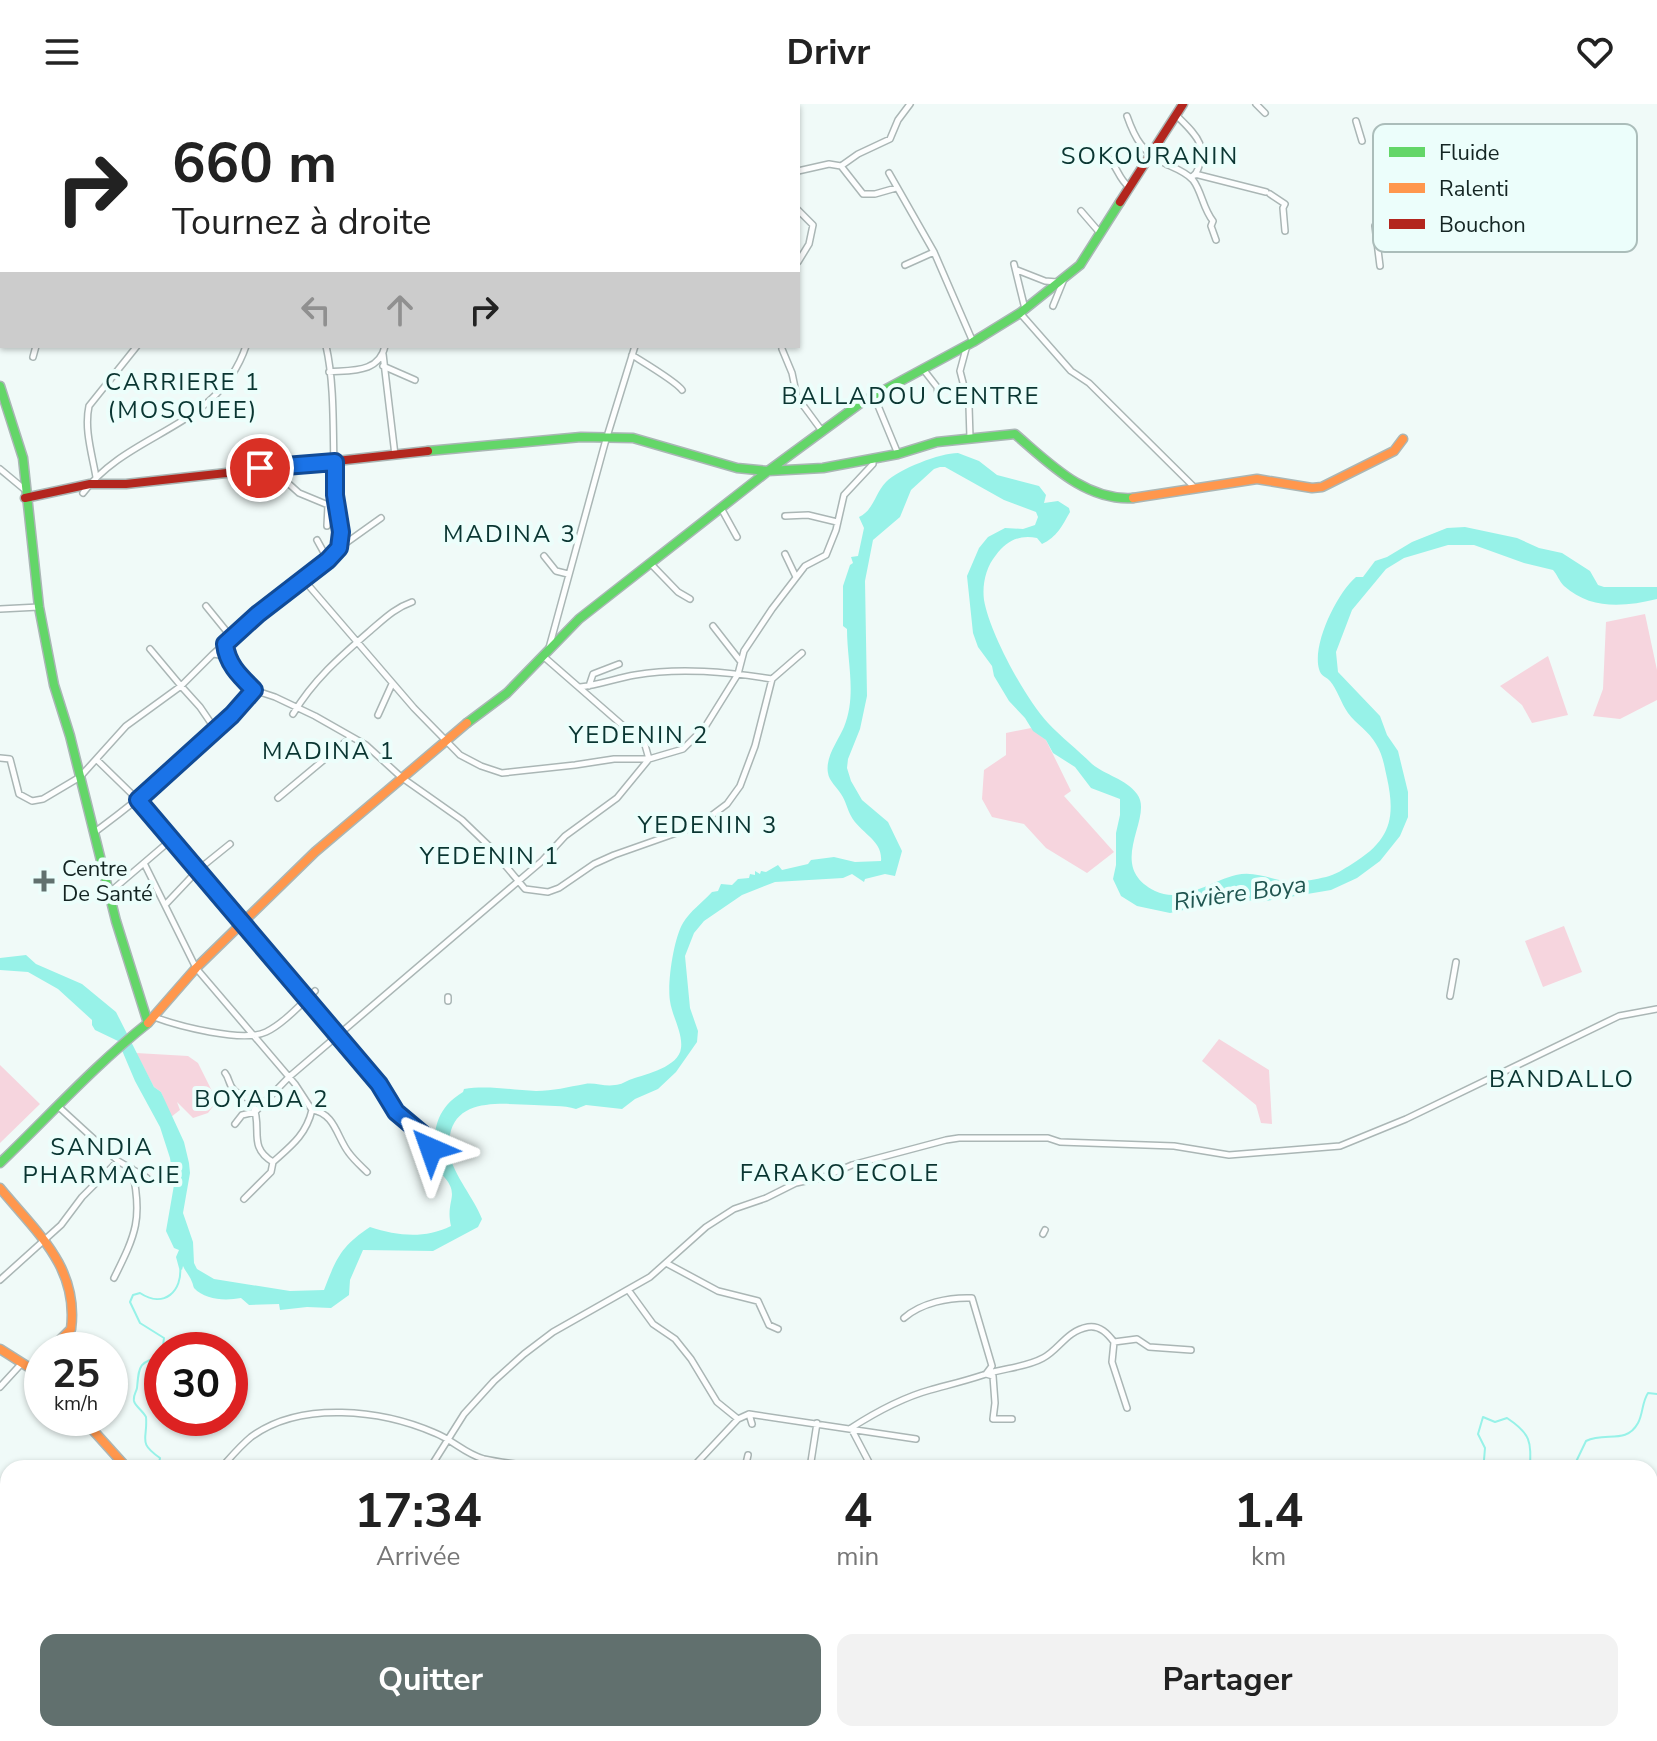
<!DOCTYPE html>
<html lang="fr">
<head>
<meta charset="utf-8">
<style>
	:root { --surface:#fff; --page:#f2f2f2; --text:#222; --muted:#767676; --accent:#61706e }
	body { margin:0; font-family:"Nunito Sans",sans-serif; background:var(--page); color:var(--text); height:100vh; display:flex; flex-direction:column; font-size:30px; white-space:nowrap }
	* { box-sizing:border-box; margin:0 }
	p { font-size:26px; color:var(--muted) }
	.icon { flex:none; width:44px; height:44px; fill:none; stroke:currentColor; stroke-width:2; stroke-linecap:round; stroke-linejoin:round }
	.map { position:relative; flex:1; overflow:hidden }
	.panel { position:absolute; left:0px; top:1356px; width:1658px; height:282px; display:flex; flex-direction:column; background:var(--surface); border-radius:24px 24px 0 0; box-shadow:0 2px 6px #0004 }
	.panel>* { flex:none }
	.top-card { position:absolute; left:0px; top:0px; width:800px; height:244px; box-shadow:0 2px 6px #0004; background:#fff; color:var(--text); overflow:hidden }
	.speed { position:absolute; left:24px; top:1228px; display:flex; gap:16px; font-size:40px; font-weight:700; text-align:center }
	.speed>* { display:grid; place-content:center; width:104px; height:104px; border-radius:50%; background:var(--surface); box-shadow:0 2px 6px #0004; line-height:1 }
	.speed small { font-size:20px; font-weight:400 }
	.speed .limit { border:12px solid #d22; background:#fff; color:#111 }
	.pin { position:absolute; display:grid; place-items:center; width:68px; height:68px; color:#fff; margin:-34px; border:4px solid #fff; border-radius:50%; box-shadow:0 2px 8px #0007 }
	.me { position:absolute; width:88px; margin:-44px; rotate:317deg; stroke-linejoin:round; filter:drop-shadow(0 0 6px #0008) }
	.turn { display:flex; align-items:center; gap:28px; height:168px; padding:0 40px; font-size:36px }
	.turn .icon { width:104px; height:104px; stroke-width:2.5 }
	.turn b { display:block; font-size:56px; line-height:68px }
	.lanes { display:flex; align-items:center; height:76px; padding:0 40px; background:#0003; justify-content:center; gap:40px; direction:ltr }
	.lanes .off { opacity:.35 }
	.eta { display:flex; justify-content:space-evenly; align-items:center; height:136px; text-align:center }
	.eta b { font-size:48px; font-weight:700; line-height:56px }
	.action { display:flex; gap:16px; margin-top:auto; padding:16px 40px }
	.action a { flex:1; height:92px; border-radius:16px; background:var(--accent); color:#fff; font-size:32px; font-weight:700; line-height:92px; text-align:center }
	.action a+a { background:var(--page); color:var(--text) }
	header { display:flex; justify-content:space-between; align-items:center; height:104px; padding:0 40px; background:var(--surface); font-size:36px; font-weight:700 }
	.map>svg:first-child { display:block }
</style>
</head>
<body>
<header><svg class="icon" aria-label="menu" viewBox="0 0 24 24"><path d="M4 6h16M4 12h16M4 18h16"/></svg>Drivr<svg class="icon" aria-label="heart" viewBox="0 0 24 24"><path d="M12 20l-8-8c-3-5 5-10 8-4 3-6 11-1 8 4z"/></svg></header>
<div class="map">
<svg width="1657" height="1637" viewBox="0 0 1657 1637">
	<rect width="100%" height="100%" fill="#f0faf8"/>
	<path fill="#f6d5de" d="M1645,510L1657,566V596L1620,615L1593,612L1603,585L1606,518Z
		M1548,552L1568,611L1532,619L1522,601L1500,582Z
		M1031,624L1046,636L1071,687L1064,692L1114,748L1087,769L1046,744L1024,720L992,713L982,695L984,666L1006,651V629Z
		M1564,822L1582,868L1543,883L1525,837Z
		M1219,935L1269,966L1272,1020L1261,1019L1256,1001L1202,957Z
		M136,949L188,952L198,959L214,991L215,1000L208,1009L193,1014L177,998L180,1006L171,1013L161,988L154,983Z
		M0,961L40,1000L0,1039Z"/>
	<path fill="#97f2e8" d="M958,349L979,357L997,371L1039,382L1046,391L1044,399L1058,397L1069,404L1070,408C1062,422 1057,433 1042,440L1037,434C1020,430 1006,437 996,451C986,463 982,480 984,496C990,530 1025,594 1048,619C1061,633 1078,646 1092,660C1105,671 1126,675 1137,690C1155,713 1104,762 1155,787C1182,800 1211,777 1236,771C1253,767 1268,774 1284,777C1297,779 1313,776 1326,773C1335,771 1344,765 1352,760C1390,737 1396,715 1387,674C1384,661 1383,651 1376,640C1369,627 1356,620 1348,609C1341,599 1337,585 1330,577C1327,573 1321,573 1319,565C1312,540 1337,489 1356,473H1363L1375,457L1387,453L1412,438L1447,424L1465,423L1517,434L1539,444L1562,449L1590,467L1598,481L1604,483H1657V495C1624,503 1591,506 1564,482C1559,477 1557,470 1553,466L1524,459L1474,441H1448L1404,454L1386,465L1352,506L1336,548L1338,568L1380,612L1387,631L1398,647L1408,688V713L1400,732L1380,757L1357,774L1331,786L1260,798L1247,796L1220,798L1170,809L1137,802L1121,792L1113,775L1116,761V729L1120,711V695L1091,684L1075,663L1053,649L1046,636L1033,627L1025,614L1009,597L994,572L992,562L978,543L973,529L967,472L979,444L988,433L1005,424L1023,425L1035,421L1038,413L1036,408L1004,396L945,363H940L934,365L911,386L900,413L873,436L865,477L867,592L860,625L848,655L847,664L851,677L862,696L888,718L902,747L895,772L885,770L865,775L864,778L852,770L843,774L775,778L742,791L704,817L694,829L685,852L690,904L698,927L697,938L676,968L658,985L635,995L622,1005L586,1001L576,1005C564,1001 547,1002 534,1001C504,1000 457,993 450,1031C449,1037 447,1043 449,1049C454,1072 474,1094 482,1115L478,1123L433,1147L363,1146L350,1176L349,1191L331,1204L307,1203L280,1206L279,1200L249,1201L241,1194C225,1197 205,1196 194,1184C193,1182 193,1180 192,1178C190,1172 185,1167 183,1162L182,1166L179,1164L176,1153L179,1146L174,1144L166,1127L174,1081L170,1054L160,1023L135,977L118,937L95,926L92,921V916L58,885L28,868L0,866V854L26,851L36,860L82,880L116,908L154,983L161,988L184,1038L189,1059L190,1069L183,1109L193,1138L194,1159L197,1165L214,1175L290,1187L324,1186C336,1155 341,1142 370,1123C398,1132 424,1135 451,1122C444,1092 466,1091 434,1063C433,1031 433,1006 463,988L464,985C487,981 513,986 536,987C553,987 568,983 585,980C594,978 605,983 615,981C621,981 626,977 632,975C646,970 679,963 681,944C683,929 672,912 670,897C667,878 674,834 683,819C690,807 702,799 712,788L718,787L721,780L732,781L738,775L749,774L750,770L755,771V767L760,770L761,767L766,768L778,761L782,766L808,760L811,756L834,753L855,758L881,757C883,736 860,729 851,712C847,705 846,697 841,690C837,683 829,677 828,669C825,653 838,637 844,623C857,591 847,558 847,525L843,522V482L850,461L853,459L851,453L858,452L864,424L859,413C874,406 875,389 886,378C899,365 940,349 958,349Z"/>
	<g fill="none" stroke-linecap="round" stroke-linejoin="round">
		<path stroke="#97f2e8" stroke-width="2" d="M162,1250L164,1234L140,1219L130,1198L133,1191L140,1189C164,1205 183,1187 180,1162
			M158,1364L160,1354C137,1338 148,1336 146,1313C143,1307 135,1302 134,1297C133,1291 136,1289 137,1284C139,1263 138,1257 162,1253
			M1490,1364L1484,1356L1485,1344L1478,1330L1483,1313L1495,1318L1507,1314C1531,1330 1531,1337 1530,1364
			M1573,1364L1586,1337C1605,1327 1626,1341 1638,1319C1643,1310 1642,1298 1648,1289L1657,1290"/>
		<path stroke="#97f2e8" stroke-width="8" d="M56,876L87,898"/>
		<g stroke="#aab6b5" stroke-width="8">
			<path id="street" d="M93,0V2
				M279,0L280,2
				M664,0L665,2
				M1256,0L1265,9
				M499,2L503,1
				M559,2L561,0
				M706,2L707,0
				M711,2L716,0
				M1176,11C1195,30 1211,42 1195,71
				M1127,12C1135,35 1143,49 1166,60C1175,64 1186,68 1193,76C1202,88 1203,105 1213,117L1211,122L1216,136
				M1356,17L1362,37
				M1110,56C1118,65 1119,75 1129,83
				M841,62L858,50L890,35L898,16L910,0
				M798,67L829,60L841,62L863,90H875L896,84
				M889,69L934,148L973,238
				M1191,74L1195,70L1266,88
				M1270,90L1285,100L1283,104L1285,127
				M798,106L813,121L809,140L798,158
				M1081,107L1100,129
				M1375,122L1380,162
				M1014,160L1025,205
				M905,161L934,148
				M1017,166L1045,177L1057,178
				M1053,202L1064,175
				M0,206L2,207
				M1020,209L1071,267L1089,279L1194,383
				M967,241L960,267L969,302L970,334
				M326,242C336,285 332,342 335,387C336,406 342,424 339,443
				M782,245L792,269L797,293L822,327
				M383,250L395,351
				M632,251C643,258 677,278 682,286
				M33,253L36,242
				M383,262L415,276
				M923,265L937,283L939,296
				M329,268C352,266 379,269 385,242
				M874,292L898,350
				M0,365L24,385
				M96,373C92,350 84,325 89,302L137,242
				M289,380L299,389L328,401L335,392
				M83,389C129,327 218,325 246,242
				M721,404L737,433
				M785,412L808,411L837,418
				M327,422L328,401
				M317,436L328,456
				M785,450L796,473
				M544,452L556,467L568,470
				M650,459L678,488L690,495
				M303,475L414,604L460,651L481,662L502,669L575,661L614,655H649L683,645L705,623L738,570L744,547L772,505L805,462L826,451L836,426L844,391L873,360V355
				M206,502L232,534
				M0,505L39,503
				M713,522L741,558
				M549,544L605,339L635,242
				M150,545L181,582L213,550L226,552L235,566L253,586
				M213,550L258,510L328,456L339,444L381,414
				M772,575L802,549
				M589,582L593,570L619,560
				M293,610C314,575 341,552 371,526C385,514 395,504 412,498
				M378,611L392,580
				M0,654L10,655L19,690L32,697L43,695L80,673L126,622L181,582L200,603L215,625
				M97,656L138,696L199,765L379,980C385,989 390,1000 396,1008C407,1021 435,1032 429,1051
				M278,694L350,634
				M95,728C150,687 209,638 254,586L275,593L315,612L366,641L401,673L462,716L489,742L525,785L548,788L559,784L594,760L614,751L699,721L727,700L740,682L755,642L772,575C728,568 680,563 635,571C617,574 599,581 580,583
				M144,759L196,864L295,980L312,1006C335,1009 337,1034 349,1049C354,1056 361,1062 367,1068
				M110,788L172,735
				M165,801L199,765L230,740
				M1450,892L1456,858
				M448,893V897
				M154,913C178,922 243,939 266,928C283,920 301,900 315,887
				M225,969C230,975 228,980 234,986C240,993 249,991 253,1001C263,1024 247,1043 273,1058L271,1068L244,1095
				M60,1004L118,1057L147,1074
				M235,1020L242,1011L255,1008L289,973L542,757L565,732L617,694L649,655L645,641L543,552
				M273,1058C291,1042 306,1031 312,1006
				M1043,1130L1045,1126
				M666,1159L718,1187L758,1197L769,1221L778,1225
				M114,1174C136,1130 143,1114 132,1065
				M0,1176L61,1121L82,1093L118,1057
				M629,1187L653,1220L675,1235L691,1255L717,1298L738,1315
				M904,1214C921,1199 949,1193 972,1194L992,1262L986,1270L993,1272L995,1299L993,1315H1012
				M1114,1238L1137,1235L1149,1243L1191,1246
				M0,1283L22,1259
				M749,1310L752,1320
				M221,1364C230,1354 240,1342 251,1333C301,1296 382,1306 435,1329C453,1336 465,1350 484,1355C506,1360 529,1361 551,1364
				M430,1364L464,1310L494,1277L524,1250L553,1228L650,1173L706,1123L734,1105L766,1094L796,1079L824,1073L852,1061L946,1036L959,1034H1048L1060,1038L1174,1042L1229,1051L1340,1042L1406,1015L1619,912L1657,905
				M692,1364L738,1315L749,1310L916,1335
				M745,1364L748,1351
				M810,1364L817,1319
				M872,1364L851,1324C876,1308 901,1294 930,1286C948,1281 965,1277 983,1271C1002,1264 1025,1264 1043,1254C1059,1246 1066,1227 1088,1223C1100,1221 1108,1230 1114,1238L1112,1258L1127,1304
				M0,1473L8,1469
				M695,1630L696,1637
				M586,1632L606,1637
				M157,1637L160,1630
				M618,1637L655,1630"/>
		</g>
		<g stroke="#aab6b5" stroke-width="11">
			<path id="fast" d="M0,282L23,354L39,503L54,581L70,632L116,817L148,919C95,961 49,1012 0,1059
				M428,347L581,333L633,334L737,364L768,367L823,364L898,350L937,338L1015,330C1049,359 1085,397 1133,394
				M467,619L507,589L579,515L768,367L862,298L973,238L1020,209L1080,161L1120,98
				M419,1630L428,1637"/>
		</g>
		<g stroke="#aab6b5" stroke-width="11">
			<path id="slow" d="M1133,394L1257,375L1312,384L1322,383L1394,347L1403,335
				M148,919L196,864L315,748L467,619
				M0,1084C36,1128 79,1163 71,1225L50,1246
				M0,1245L30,1264
				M42,1253L30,1264L42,1276
				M82,1314L127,1364"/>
		</g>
		<g stroke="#aab6b5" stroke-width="11">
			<path id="jam" d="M1120,98L1183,0
				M25,394L90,380H126L428,347"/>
		</g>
		<use href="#street" stroke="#fdfefe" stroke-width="5"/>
		<use href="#fast" stroke="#63d668" stroke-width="8"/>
		<use href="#slow" stroke="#ff974d" stroke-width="8"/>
		<use href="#jam" stroke="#b3261e" stroke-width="8"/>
	</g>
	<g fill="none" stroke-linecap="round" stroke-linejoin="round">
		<g stroke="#114b97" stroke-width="20">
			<path id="route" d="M260,364L335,358V391L341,428L339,444L328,456L258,510L225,540C227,560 240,572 254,586L232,611L138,696L379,980L396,1008L427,1034L431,1045"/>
		</g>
		<use href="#route" stroke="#1a73e8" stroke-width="14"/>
	</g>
	<path fill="#61706e" stroke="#ecfefb" stroke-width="3" d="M40 765h8v8h8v8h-8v8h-8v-8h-8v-8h8z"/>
	<g text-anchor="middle" stroke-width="8" stroke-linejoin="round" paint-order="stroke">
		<g font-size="22" fill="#142523" stroke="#ecfefb" text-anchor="start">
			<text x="62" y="772">Centre<tspan x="62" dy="25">De Santé</tspan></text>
		</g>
		<g font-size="24" letter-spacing="2" fill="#0a3632" stroke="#ecfefb">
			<text x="1150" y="60">SOKOURANIN</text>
			<text x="183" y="286">CARRIERE 1<tspan x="183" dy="28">(MOSQUEE)</tspan></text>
			<text x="911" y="300">BALLADOU CENTRE</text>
			<text x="510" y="438">MADINA 3</text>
			<text x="639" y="639">YEDENIN 2</text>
			<text x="329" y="655">MADINA 1</text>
			<text x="708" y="729">YEDENIN 3</text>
			<text x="490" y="760">YEDENIN 1</text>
			<text x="1562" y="983">BANDALLO</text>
			<text x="262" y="1003">BOYADA 2</text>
			<text x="102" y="1051">SANDIA<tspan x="102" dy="28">PHARMACIE</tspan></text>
			<text x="840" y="1077">FARAKO ECOLE</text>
		</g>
		<g font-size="24" font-style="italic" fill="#205651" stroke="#ecfefb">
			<text transform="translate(1240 789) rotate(-8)" y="8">Rivière Boya</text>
		</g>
	</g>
	<rect x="1373" y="20" width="264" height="128" rx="12" fill="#ecfefb" stroke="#abbdba" stroke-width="2"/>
	<rect x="1389" y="43" width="36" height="10" fill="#63d668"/>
	<rect x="1389" y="79" width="36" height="10" fill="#ff974d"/>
	<rect x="1389" y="115" width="36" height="10" fill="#b3261e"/>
	<g font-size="22" fill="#142523">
		<text x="1439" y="56">Fluide</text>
		<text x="1439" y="92">Ralenti</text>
		<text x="1439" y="128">Bouchon</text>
	</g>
</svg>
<div class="speed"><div>25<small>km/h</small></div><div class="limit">30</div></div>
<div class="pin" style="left:260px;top:364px;background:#d93025"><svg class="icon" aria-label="arrive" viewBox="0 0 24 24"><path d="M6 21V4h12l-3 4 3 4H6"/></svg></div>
<svg class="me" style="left:431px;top:1045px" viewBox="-20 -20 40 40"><path d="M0-17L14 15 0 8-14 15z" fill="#1a73e8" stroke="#fff" stroke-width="4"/></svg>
<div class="top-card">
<div class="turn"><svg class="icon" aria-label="right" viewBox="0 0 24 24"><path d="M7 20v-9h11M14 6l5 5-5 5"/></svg><div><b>660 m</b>Tournez à droite</div></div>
<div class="lanes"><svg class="icon off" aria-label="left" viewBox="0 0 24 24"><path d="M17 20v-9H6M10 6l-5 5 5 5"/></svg><svg class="icon off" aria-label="ahead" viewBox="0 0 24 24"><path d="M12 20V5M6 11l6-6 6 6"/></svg><svg class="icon" aria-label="right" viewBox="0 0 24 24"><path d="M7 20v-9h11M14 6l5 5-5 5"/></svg></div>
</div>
<section class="panel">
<div class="eta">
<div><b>17:34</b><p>Arrivée</p></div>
<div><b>4</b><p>min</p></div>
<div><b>1.4</b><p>km</p></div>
</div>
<div class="action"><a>Quitter</a><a>Partager</a></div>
</section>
</div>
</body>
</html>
